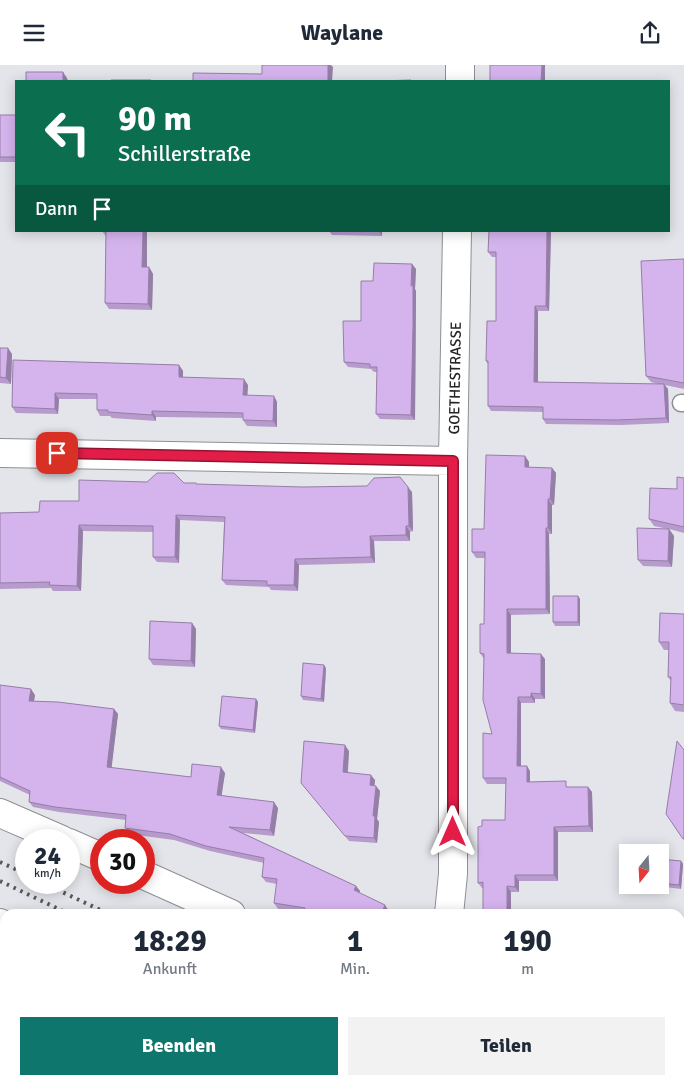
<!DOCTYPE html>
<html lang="de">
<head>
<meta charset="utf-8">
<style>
	:root { --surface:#fff; --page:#f2f2f3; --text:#1f2937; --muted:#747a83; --accent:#0f766e }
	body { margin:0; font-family:Signika,sans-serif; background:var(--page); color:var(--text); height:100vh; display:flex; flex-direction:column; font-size:19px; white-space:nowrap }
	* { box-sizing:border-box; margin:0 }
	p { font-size:16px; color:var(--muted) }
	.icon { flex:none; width:28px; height:28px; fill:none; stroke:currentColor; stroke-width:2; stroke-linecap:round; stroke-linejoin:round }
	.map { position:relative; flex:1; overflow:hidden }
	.details { position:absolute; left:0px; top:844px; width:685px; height:176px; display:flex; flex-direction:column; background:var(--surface); border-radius:15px 15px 0 0; box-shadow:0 2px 12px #0003 }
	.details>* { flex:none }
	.top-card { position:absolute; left:15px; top:15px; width:655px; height:152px; border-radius:0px; box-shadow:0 2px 12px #0003; background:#0b6e4f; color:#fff; overflow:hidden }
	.needle { width:32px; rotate:198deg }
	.buttons { position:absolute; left:619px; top:779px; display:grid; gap:10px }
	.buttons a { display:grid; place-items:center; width:50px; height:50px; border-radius:0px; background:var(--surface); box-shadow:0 2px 12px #0003; font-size:25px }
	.speed { position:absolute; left:15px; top:764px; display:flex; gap:10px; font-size:25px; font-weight:700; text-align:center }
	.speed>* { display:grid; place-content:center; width:65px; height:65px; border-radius:50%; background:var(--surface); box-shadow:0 2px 12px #0003; line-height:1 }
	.speed small { font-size:12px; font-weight:400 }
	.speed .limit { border:8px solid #d22; background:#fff; color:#111 }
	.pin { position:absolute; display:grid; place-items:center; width:42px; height:42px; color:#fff; margin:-21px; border-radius:10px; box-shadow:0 2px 8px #0006 }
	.me { position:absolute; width:55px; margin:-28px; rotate:0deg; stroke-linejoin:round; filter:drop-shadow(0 0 4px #0008) }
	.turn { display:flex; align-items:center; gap:18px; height:105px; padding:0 20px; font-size:22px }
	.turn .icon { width:65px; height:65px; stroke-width:2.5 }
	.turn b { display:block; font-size:35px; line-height:42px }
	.then { display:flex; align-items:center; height:48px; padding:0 20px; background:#0003; gap:10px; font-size:19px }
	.eta { display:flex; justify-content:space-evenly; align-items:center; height:85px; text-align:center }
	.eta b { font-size:30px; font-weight:700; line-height:35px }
	.button { display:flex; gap:10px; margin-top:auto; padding:10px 20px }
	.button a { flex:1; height:58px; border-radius:0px; background:var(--accent); color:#fff; font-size:20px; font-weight:700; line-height:58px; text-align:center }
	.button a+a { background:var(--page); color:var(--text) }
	header { display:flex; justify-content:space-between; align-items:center; height:65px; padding:0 20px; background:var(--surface); font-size:22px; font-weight:700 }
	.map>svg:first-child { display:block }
</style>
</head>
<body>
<header><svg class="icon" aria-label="menu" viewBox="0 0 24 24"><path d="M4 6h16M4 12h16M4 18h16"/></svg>Waylane<svg class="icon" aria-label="share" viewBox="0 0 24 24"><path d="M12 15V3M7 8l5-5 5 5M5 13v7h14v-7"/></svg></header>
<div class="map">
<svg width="684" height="1019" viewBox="0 0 684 1019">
	<rect width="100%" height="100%" fill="#e4e5ea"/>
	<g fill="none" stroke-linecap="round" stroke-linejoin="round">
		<g stroke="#8e8f93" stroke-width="19">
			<path id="lane" d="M681,338H684
				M312,1015L320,1019"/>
		</g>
		<g stroke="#8e8f93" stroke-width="30">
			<path id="street" d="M460,16V0
				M0,388L453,396
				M0,748L62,775
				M69,778L101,792
				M144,810L231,849
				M449,849L453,809V396L457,166
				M0,858L5,861
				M596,1015L606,1019
				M103,1019L104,1015"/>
		</g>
		<path stroke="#88888c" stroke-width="3" stroke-dasharray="2.5 2.5" stroke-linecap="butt" d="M0,903L4,887"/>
		<use href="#lane" stroke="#fff" stroke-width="16"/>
		<use href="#street" stroke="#fff" stroke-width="28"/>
		<path stroke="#58585b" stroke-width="4" stroke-dasharray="2.5 5" stroke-linecap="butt" d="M0,797L26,809
			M0,816L69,849
			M43,818L109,849
			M418,1015L426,1019
			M469,1015L478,1019"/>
	</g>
	<path fill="#b79bcd" d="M0,50H16V97H0Z
		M102,166H147V202H149L153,209L152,245L109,244L105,238L106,171Z
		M329,166H382V171L332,170Z
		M489,166H551L549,246H538V317L658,319L651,317L646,311L684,194V324L665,320L668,324L669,358L621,360L546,359L543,354V347L491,346L488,341V299L486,296L496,256V192H492L488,187Z
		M412,199L416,204L415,224L416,226L415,355L380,354L376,349L377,307H374L371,304L348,302L344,297L361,256L373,216Z
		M0,283L12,289L11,319L0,318Z
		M13,295L179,300L183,306V312L248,320L247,331H274L277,337V362L247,361L243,355V353L156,352V356L112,353L110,351H100L97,345V334H59L58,349L16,348L12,342Z
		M525,391L529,397V402L552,403L556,408L554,440H552V469H549L550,549L511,550V588L545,594V634H535V638H521V701L530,706V717L570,722H588L592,727L593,767H558V816H519V827H511L482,823L478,818L482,761L505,755L506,719H487L483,713L492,669L484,594L480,588L484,559L485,493H476L472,487L484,464Z
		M684,413V468L669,464L674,471L672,502L643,501L638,495L668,464L654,461L649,454L677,424Z
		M184,418H196L197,419L412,427L413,466L410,467V476H374L375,498L299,500L298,526L271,525L269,522L226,520L222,515L224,457L180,455L179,498L157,497L153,492V467L83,466L81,526H53L51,523L0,524V448L39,447L79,436Z
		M578,531L580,534V561H555L553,557Z
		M684,549V647L675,646L670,638L671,616L668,612L669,585H664L659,577Z
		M192,558L196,564L195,602L153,600L149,594Z
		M326,603L324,637L303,635L301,631Z
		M0,620L35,630L34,636L114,644L118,649L111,703L191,712L225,708L221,730L278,743L274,771L243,768L356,821L360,826L359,828L389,846L303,847L278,844L274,838L277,819L266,817L262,812L264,798L210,786L174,775L129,769L125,763L126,755L59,747L33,742L29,737L30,730L0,716Z
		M256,634L258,637L255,668L221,664L219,661Z
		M349,686L348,708L375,715L374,721L380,726L377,754L379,757L377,778L349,776L301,718Z
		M660,794L681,796L683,799L681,824L658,821L657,820H660Z
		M680,862L684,863V905H680Z"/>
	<path fill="#957ea7" d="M328,0H331L333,2L332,16H328Z
		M542,0H545V16H541Z
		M63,7L67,13L68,16H63Z
		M143,166H147V209L142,202Z
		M379,166H382V171Z
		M547,166H551L549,246L546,241Z
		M412,199L416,204L415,224L416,226L415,355L411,350Z
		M149,202L153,209L152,245L148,239Z
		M535,241L538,246V322L534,317Z
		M8,283L12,289L11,319L6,313Z
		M179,300L183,306V318L179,312Z
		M244,314L248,320L247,336L243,330Z
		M664,319L668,324L669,358L666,353Z
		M55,328L59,334L58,349L55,344Z
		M274,331L277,337V362L273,356Z
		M152,346L156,352V356L152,350Z
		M525,391L529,397V408L525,402Z
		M552,403L556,408L554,440L550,434Z
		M408,422L412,427L413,466L409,461Z
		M548,434L552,440V469L548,463Z
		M176,450L180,455L179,498L175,492Z
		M79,460L83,466L81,526L77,521Z
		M406,461L410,467V476L406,470Z
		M546,463L549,469L550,549L546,544Z
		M669,464L674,471L672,502L668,496Z
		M370,471L374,476L375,498L371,492Z
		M295,494L299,500L298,526L294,520Z
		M578,531L580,534V561L578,557Z
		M507,544L511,550V594L507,588Z
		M192,558L196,564L195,602L191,596Z
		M541,589L545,594V634L541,629Z
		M324,600L326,603L324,637L321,634Z
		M31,624L35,630L33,641L29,636Z
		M531,628L535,634V638L531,632Z
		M518,632L521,638V706L517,701Z
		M256,634L258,637L255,668L253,665Z
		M114,644L118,649L111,708L107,702Z
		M345,680L349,686L347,713L343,707Z
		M527,701L530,706V722L527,717Z
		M221,702L225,708L221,735L217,730Z
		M371,710L375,715L374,726L370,720Z
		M376,721L380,726L377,754L379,757L377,778L374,773L373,751Z
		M588,722L592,727L593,767L589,761Z
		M274,737L278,743L274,771L270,765Z
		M554,762L558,767V816L554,810Z
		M681,796L683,799L681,824L679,820Z
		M515,810L519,816V827L515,822Z
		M356,821L360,826L358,831L354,825Z
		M507,821L511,827V849H507Z
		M385,840L389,846L388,849H381Z
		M47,1015H59L58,1019H46Z
		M187,1015H197L196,1019H186Z"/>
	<path fill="#d5b4ee" stroke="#957ea7" d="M262,0H328V16H193V8L262,9Z
		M490,0H542L541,16H490Z
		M26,7H63V16H26Z
		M111,15H151V16H111Z
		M411,15V16H380Z
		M0,50H16V92H0Z
		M106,166H143L142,202H149L148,239L105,238Z
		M489,166H547L546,241H535L534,317L664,319L666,353L617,355L543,354V342L488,341V296H486L487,256H496V187H488Z
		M684,194V318L646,311L641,196Z
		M374,198L412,199L411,221L413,220V261L411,350L376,349L377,302H370V299L344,297L343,256H361V216H373Z
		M0,283H8L6,313L0,312Z
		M13,295L179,300V312L244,314L243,330L274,331L273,356L243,355V348L152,346V350L108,347V345H97V329L55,328V344L12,342Z
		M486,390L525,391V402L552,403L550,434H548V463H546V544H507V588L541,589V629L531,628V632H518L517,701H527V717L566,716V722H588L589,761L554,762V810H515V822L507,821V849H483V817L478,818V762L482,761V755H505L506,713H483V668L492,669L483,635L484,589L480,588V559H484L485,487H472V464H484Z
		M157,408H174L184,418H196V419L303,422L367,421L374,413L400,412L408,422L409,461H406V470L370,471L371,492L295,494L294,520H267V516L222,515L225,452L176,450L175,492H153V461L79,460L77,521L49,520L50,517L0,518V448L39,447L40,436H79V415L147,417Z
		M677,412L684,413V462L649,454L650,423L677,424Z
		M637,463L669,464L668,496L638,495Z
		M553,531H578V557H553Z
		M660,548L684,549V640L670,638L671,612H668L669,577H659Z
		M150,556L192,558L191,596L149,594Z
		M303,598L324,600L321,634L301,631Z
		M0,620L31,624L29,636L58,637L114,644L107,702L191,712L192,699L221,702L217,730L274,737L270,765L229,762L356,821L354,825L385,840L381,849H303L305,843L274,838L277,814L262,812L264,793L206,781L170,769L125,763L126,750L55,742L29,737L30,726L0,712Z
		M222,631L256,634L253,665L219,661Z
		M304,676L345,680L343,707L371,710L370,720L376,721L373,751H375L374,773L345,771L301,718Z
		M677,676L684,685V774H683L666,749Z
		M660,794L681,796L679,820L660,818Z
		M680,862L684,863V898L680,897Z
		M2,912L5,913V1015H47L46,1019H0V921H1Z
		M680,940L684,941V1019H675V1015H680Z
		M132,1015H187L186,1019H131Z"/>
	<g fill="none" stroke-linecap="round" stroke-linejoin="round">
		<g stroke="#92132f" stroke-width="12">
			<path id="route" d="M57,388L453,396V767"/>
		</g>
		<use href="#route" stroke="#e11d48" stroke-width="9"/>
	</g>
	<g text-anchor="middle" stroke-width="4" stroke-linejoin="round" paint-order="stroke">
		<g font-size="15" fill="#252527" stroke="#fff">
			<text transform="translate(455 313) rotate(-89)" y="5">GOETHESTRASSE</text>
		</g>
	</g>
</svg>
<div class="buttons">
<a><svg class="needle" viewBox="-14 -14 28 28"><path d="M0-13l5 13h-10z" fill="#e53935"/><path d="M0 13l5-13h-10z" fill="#747a83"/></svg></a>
</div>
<div class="speed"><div>24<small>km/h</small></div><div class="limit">30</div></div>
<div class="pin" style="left:57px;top:388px;background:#d93025"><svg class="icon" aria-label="arrive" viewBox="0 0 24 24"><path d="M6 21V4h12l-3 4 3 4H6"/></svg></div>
<svg class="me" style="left:453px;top:767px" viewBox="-20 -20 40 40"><path d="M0-17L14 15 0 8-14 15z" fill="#e11d48" stroke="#fff" stroke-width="4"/></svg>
<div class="top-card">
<div class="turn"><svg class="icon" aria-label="left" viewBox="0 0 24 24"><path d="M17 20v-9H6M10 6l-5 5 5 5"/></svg><div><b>90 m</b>Schillerstraße</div></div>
<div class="then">Dann<svg class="icon" aria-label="arrive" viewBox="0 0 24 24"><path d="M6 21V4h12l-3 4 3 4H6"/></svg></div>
</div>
<section class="details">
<div class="eta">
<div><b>18:29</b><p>Ankunft</p></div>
<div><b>1</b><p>Min.</p></div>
<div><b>190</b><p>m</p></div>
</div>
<div class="button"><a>Beenden</a><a>Teilen</a></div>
</section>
</div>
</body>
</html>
